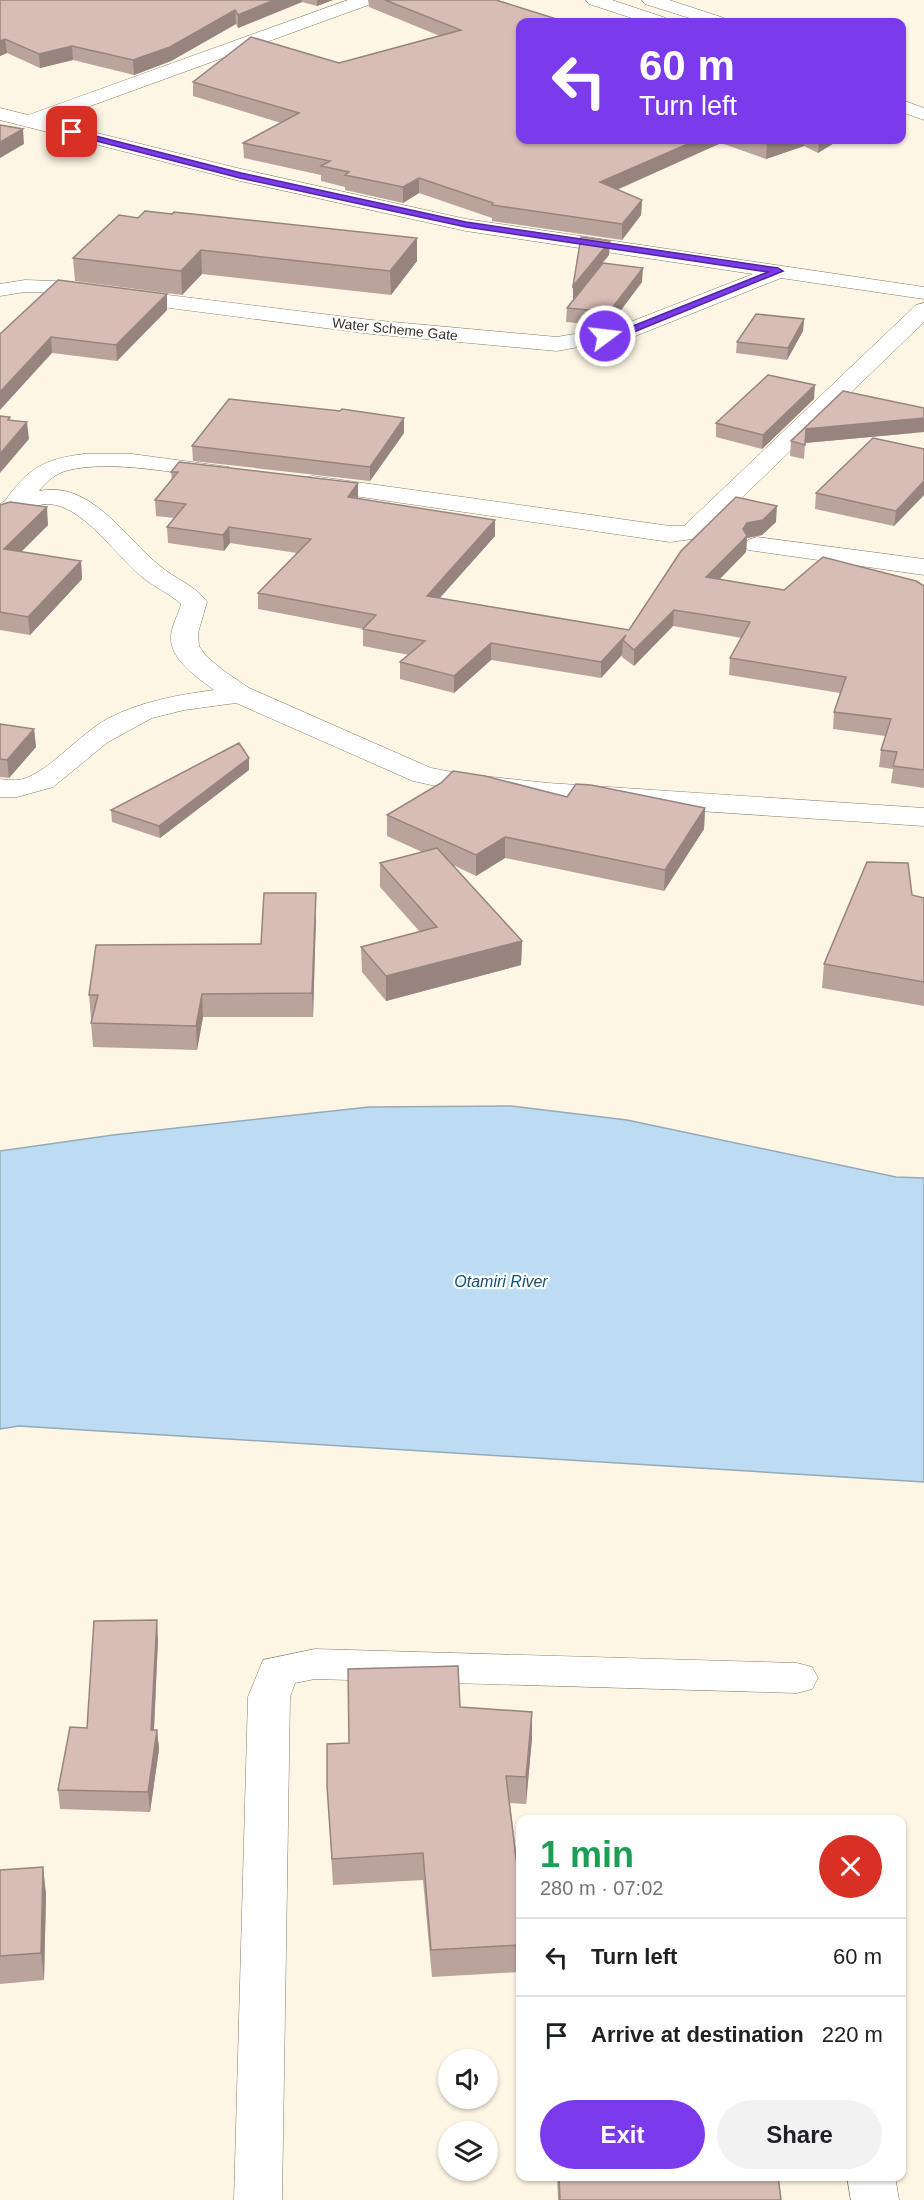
<!DOCTYPE html>
<html lang="en">
<head>
<meta charset="utf-8">
<style>
	:root { --surface:#fff; --page:#f2f2f2; --text:#202124; --muted:#757577; --line:#e0e0e0; --accent:#7c3aed }
	body { margin:0; font-family:Arial,sans-serif; background:var(--page); color:var(--text); height:100vh; display:flex; flex-direction:column; font-size:22px; white-space:nowrap }
	* { box-sizing:border-box; margin:0 }
	p { font-size:20px; color:var(--muted) }
	.icon { flex:none; width:33px; height:33px; fill:none; stroke:currentColor; stroke-width:2; stroke-linecap:round; stroke-linejoin:round }
	.map { position:relative; flex:1; overflow:hidden }
	.drawer { position:absolute; left:516px; top:1815px; width:390px; height:366px; display:flex; flex-direction:column; background:var(--surface); border-radius:12px; box-shadow:0 2px 4px #0004 }
	.drawer>* { flex:none }
	.guide { position:absolute; left:516px; top:18px; width:390px; height:126px; border-radius:12px; box-shadow:0 2px 4px #0004; background:#7c3aed; color:#fff; overflow:hidden }
	.controls { position:absolute; left:438px; top:2049px; display:grid; gap:12px }
	.controls a { display:grid; place-items:center; width:60px; height:60px; border-radius:50%; background:var(--surface); box-shadow:0 2px 4px #0004; font-size:30px }
	.pin { position:absolute; display:grid; place-items:center; width:51px; height:51px; color:#fff; margin:-26px; border-radius:12px; box-shadow:0 3px 9px #0006 }
	.me { position:absolute; width:66px; margin:-33px; rotate:75deg; stroke-linejoin:round; filter:drop-shadow(0 0 4px #0008) }
	.turn { display:flex; align-items:center; gap:21px; height:126px; padding:0 24px; font-size:27px }
	.turn .icon { width:78px; height:78px; stroke-width:2.5 }
	.turn b { display:block; font-size:42px; line-height:51px }
	.round { display:grid; place-items:center; flex:none; width:63px; height:63px; border-radius:32px; background:var(--page) }
	.overview { display:flex; align-items:center; justify-content:space-between; height:102px; padding:0 24px }
	h1 { font-size:36px; font-weight:600; line-height:45px; color:#1e9e55 }
	.action { display:flex; gap:12px; margin-top:auto; padding:12px 24px }
	.action a { flex:1; height:69px; border-radius:36px; background:var(--accent); color:#fff; font-size:24px; font-weight:600; line-height:69px; text-align:center }
	.action a+a { background:var(--page); color:var(--text) }
	ul { padding:0; list-style:none }
	li { display:flex; align-items:center; gap:18px; height:78px; padding:0 24px; border-top:2px solid var(--line) }
	li div { flex:1 }
	li b { display:block; font-size:22px }
	li em { font-style:normal }
	.map>svg:first-child { display:block }
</style>
</head>
<body>
<div class="map">
<svg width="924" height="2200" viewBox="0 0 924 2200">
	<rect width="100%" height="100%" fill="#fef6e4"/>
	<path fill="#bddcf4" stroke="#95aab8" stroke-width="1.5" d="M511,1106L627,1120L896,1177L924,1178V1482L19,1426L0,1429V1151L113,1135L369,1107Z"/>
	<g fill="none" stroke-linecap="round" stroke-linejoin="round">
		<g stroke="#837b66" stroke-width="1">
			<path id="minor" d="M348,0H374L371,4L49,121L241,169L466,219L924,287V299L781,278L633,337L557,351L371,334L54,293L25,292L0,296V284L25,280L54,281L371,320L557,337L620,326L753,274L466,231L240,181L0,120V108L28,115Z
				M924,303V322L700,538L670,542L313,490L304,488L301,483L304,478L313,476L670,526H684L916,305Z
				M84,454H132L229,467L232,472L229,477L220,479C177,473 110,460 69,470C56,473 47,481 39,491C91,480 125,538 160,566C175,579 195,585 207,602L198,633L199,646L206,656L224,671L249,688L431,768L463,774L548,783L924,808V826L548,801L463,792L413,781L236,703L184,710L152,718L108,742L53,787L17,797H0V779C7,780 16,781 23,779C50,771 80,733 109,718C142,701 178,695 214,690C198,678 169,659 171,636C172,624 179,614 181,604C169,593 154,587 142,577C116,556 83,505 48,504C30,504 16,517 0,521V504L5,501C28,468 44,459 84,454Z
				M757,537L924,559V575L748,550L744,545L748,540Z
				M315,1649L797,1663L812,1667L818,1678L812,1689L797,1693L315,1679L295,1683L290,1697L282,2200H234L248,1697L263,1660Z
				M847,2176H895L899,2200H851Z"/>
		</g>
		<g stroke="#837b66" stroke-width="1">
			<path id="primary" d="M586,0H612L666,18L669,22H644L589,4Z
				M642,0H669L724,18L727,22H702L645,4Z
				M902,100L924,108V120L902,112Z"/>
		</g>
		<use href="#minor" fill="#fff" fill-rule="evenodd"/>
		<use href="#primary" fill="#fff" fill-rule="evenodd"/>
	</g>
	<path fill="#baa39d" d="M0,0H333L317,6L302,2L238,28L236,24L171,61L134,75L73,60L40,68L7,53L0,56Z
		M368,0H496L520,140H839L818,153L804,146L766,159L721,143L617,190L642,200L641,215L622,240L492,221V218L419,193L403,203L345,190V187L321,181V175L244,158L243,143L281,123L193,96V82L339,63L440,36L369,7Z
		M119,215L417,261L391,295L202,274L182,295L75,281L73,258Z
		M642,282L609,326L566,322L567,308Z
		M167,294V310L117,361L52,353L0,334Z
		M804,319L803,331L787,360L736,353L737,342Z
		M814,399L762,449L716,437V423Z
		M404,418V433L370,481L193,461L192,446Z
		M924,432L805,443L804,459L790,456L791,441Z
		M924,449V495L894,526L815,509L816,493Z
		M171,472L495,520V536L440,598L629,630L681,551L776,522L762,535L747,538L746,552L719,580L784,590L924,586V788L891,783L893,769L879,767L881,750L885,736L833,729L834,712L840,693L729,675L730,658L742,638L673,626L634,666L622,657V655L601,678L491,660L454,693L400,679V662L409,655L363,646V629L258,609V593L297,553L230,543L224,551L168,543L167,527L174,518L156,516L155,500L172,480Z
		M0,505L48,525L21,552L81,561L82,579L30,635L0,630Z
		M0,724L34,729L36,747L9,778L0,777Z
		M249,770L160,838L112,822L111,810Z
		M567,797L705,808L704,829L664,891L505,858L476,876L453,865L522,941L521,965L386,1001L362,972L361,947L420,932L380,887V863L422,852L387,836V815Z
		M912,895L924,898V1006L822,988L824,964Z
		M316,916L313,1017H203L197,1050L93,1047L91,1023L92,1018H91L89,995L261,944Z
		M158,1639L154,1730H157L159,1749L150,1812L60,1809L58,1790L87,1728Z
		M460,1707L532,1738L526,1804L510,1803L520,1890V1972L432,1977L423,1880L333,1885L327,1786L349,1743Z
		M43,1867L46,1895L44,1980L0,1984V1870Z
		M557,2176H778L781,2200H558Z"/>
	<path fill="#97847f" d="M274,0H302V2L238,28V15Z
		M317,0H333L317,6Z
		M235,10L236,24L171,61L134,75L133,60Z
		M5,39L7,53L0,56V41Z
		M72,46L73,60L40,68L39,54Z
		M23,129L24,144L0,158V142Z
		M697,140H721V143L600,197V182Z
		M780,140H804V146L766,159L767,144Z
		M819,140H839L818,153Z
		M419,178V193L403,203V187Z
		M642,200L641,215L622,240V224Z
		M417,238V261L391,295L390,271Z
		M610,241L609,255L573,300V286Z
		M201,250L202,274L182,295L181,271Z
		M643,268L642,282L609,326V312Z
		M167,294V310L117,361L116,345Z
		M804,319L803,331L787,360L788,348Z
		M51,337L52,353L0,410V392Z
		M815,385L814,399L762,449L763,435Z
		M404,418V433L370,481V467Z
		M924,418V432L805,443L806,429Z
		M27,422L29,439L0,473V454Z
		M924,481V495L894,526L896,511Z
		M358,483V498L348,497Z
		M777,506L776,522L762,535L747,538L746,552L705,594L706,577L747,523Z
		M47,507L48,525L6,567L4,549Z
		M495,520V536L427,612V596Z
		M229,527L230,543L224,551L223,535Z
		M81,561L82,579L30,635L28,617Z
		M674,610L673,626L634,666V650Z
		M626,635L623,640L622,655L601,678V662Z
		M491,643V660L454,693V676Z
		M34,729L36,747L9,778L7,760Z
		M249,758V770L160,838L159,826Z
		M705,808L704,829L664,891L665,870Z
		M505,837V858L476,876V855Z
		M316,893V916L313,1017L312,993Z
		M522,941L521,965L386,1001V976Z
		M202,994L203,1017L197,1050L196,1026Z
		M157,1620L158,1639L153,1749L151,1730Z
		M532,1712V1738L526,1804V1777Z
		M157,1730L159,1749L150,1812L148,1792Z
		M43,1867L46,1895L44,1980L41,1953Z"/>
	<path fill="#d8bdb6" stroke="#97847f" stroke-width="1.5" d="M0,0H274L238,15L235,10L170,47L133,60L72,46L39,54L5,39L0,41Z
		M385,0H496L566,22H520V140H697L600,182L642,200L622,224L492,205L493,203L419,178L403,187L345,175L349,172L321,166L330,161L243,143L299,113L193,82L251,37L339,63L461,30Z
		M0,125L23,129L0,142Z
		M753,140H780L767,144Z
		M145,211L172,214L174,212L417,238L390,271L201,250L181,271L73,258L119,215L138,218Z
		M581,237L610,241L573,286Z
		M603,263L643,268L609,312L567,308Z
		M58,280L167,294L116,345L51,337L0,392V334Z
		M756,314L804,319L788,348L737,342Z
		M768,375L815,385L763,435L716,423Z
		M843,391L924,408V418L806,429L805,445L791,441Z
		M229,399L340,411L342,409L404,418L370,467L192,446Z
		M0,416L10,417L8,420L27,422L0,454Z
		M873,438L924,449V481L896,511L816,493Z
		M179,462L358,483L348,497L495,520L427,596L629,630L681,551L736,497L777,506L763,520L747,523L743,529L747,536L706,577L784,590L823,557L916,581L924,586V770L893,766L897,752L881,750L891,719L834,712L846,677L730,658L750,622L674,610L634,650L623,640L626,635L601,662L491,643L454,676L400,662L425,641L363,629L376,615L258,593L311,539L229,527L223,535L167,527L186,504L155,500L178,472H171Z
		M10,502L47,507L4,549L81,561L28,617L0,612V505Z
		M0,724L34,729L7,760L0,759Z
		M239,743L249,758L159,826L111,810Z
		M453,771L485,776L567,797L576,784L591,785L705,808L665,870L505,837L476,855L387,815L441,783Z
		M437,848L522,941L386,976L361,947L437,927L380,863Z
		M867,862L908,863L912,895L924,898V982L824,964Z
		M264,893H316L312,993L202,994L196,1026L91,1023L98,995H89L96,945L261,944Z
		M157,1620L151,1730H157L148,1792L58,1790L70,1727L87,1728L94,1621Z
		M458,1666L460,1707L532,1712L526,1777L506,1776L520,1890V1945L431,1950L423,1853L332,1859L327,1786V1744L349,1743L348,1669Z
		M43,1867L41,1953L0,1956V1870Z
		M559,2176H778L781,2200H560Z"/>
	<path fill="#7c3aed" stroke="#51269a" stroke-width="1.5" d="M72,130L241,173L466,222L778,268L783,271L629,334L605,339L601,336L602,334L623,330L768,272L466,227L240,178L69,134V130Z"/>
	<g text-anchor="middle" stroke-width="4.5" stroke-linejoin="round" paint-order="stroke">
		<g font-size="14" fill="#38342b" stroke="#fff">
			<text transform="translate(395 329) rotate(6)" y="5">Water Scheme Gate</text>
		</g>
		<g font-size="16" font-style="italic" fill="#0f5177" stroke="#fff">
			<text x="501" y="1287">Otamiri River</text>
		</g>
	</g>
</svg>
<div class="controls">
<a><svg class="icon" aria-label="sound" viewBox="0 0 24 24"><path d="M4 9h4l5-4v14l-5-4H4zM17 9q2 3 0 6"/></svg></a>
<a><svg class="icon" aria-label="layers" viewBox="0 0 24 24"><path d="M12 4l9 5-9 5-9-5zM3 14l9 5 9-5"/></svg></a>
</div>
<div class="pin" style="left:72px;top:132px;background:#d93025"><svg class="icon" aria-label="arrive" viewBox="0 0 24 24"><path d="M6 21V4h12l-3 4 3 4H6"/></svg></div>
<svg class="me" style="left:605px;top:336px" viewBox="-20 -20 40 40"><circle r="17" fill="#7c3aed" stroke="#fff" stroke-width="3"/><path d="M0-11L8 9 0 5-8 9z" fill="#fff"/></svg>
<div class="guide">
<div class="turn"><svg class="icon" aria-label="left" viewBox="0 0 24 24"><path d="M17 20v-9H6M10 6l-5 5 5 5"/></svg><div><b>60 m</b>Turn left</div></div>
</div>
<section class="drawer">
<div class="overview"><div><h1>1 min</h1><p>280 m · 07:02</p></div><a class="round" style="background:#d93025;color:#fff"><svg class="icon" aria-label="close" viewBox="0 0 24 24"><path d="M6 6l12 12M18 6L6 18"/></svg></a></div>
<ul>
<li><svg class="icon" aria-label="left" viewBox="0 0 24 24"><path d="M17 20v-9H6M10 6l-5 5 5 5"/></svg><div><b>Turn left</b></div><em>60 m</em></li>
<li><svg class="icon" aria-label="arrive" viewBox="0 0 24 24"><path d="M6 21V4h12l-3 4 3 4H6"/></svg><div><b>Arrive at destination</b></div><em>220 m</em></li>
</ul>
<div class="action"><a>Exit</a><a>Share</a></div>
</section>
</div>
</body>
</html>
